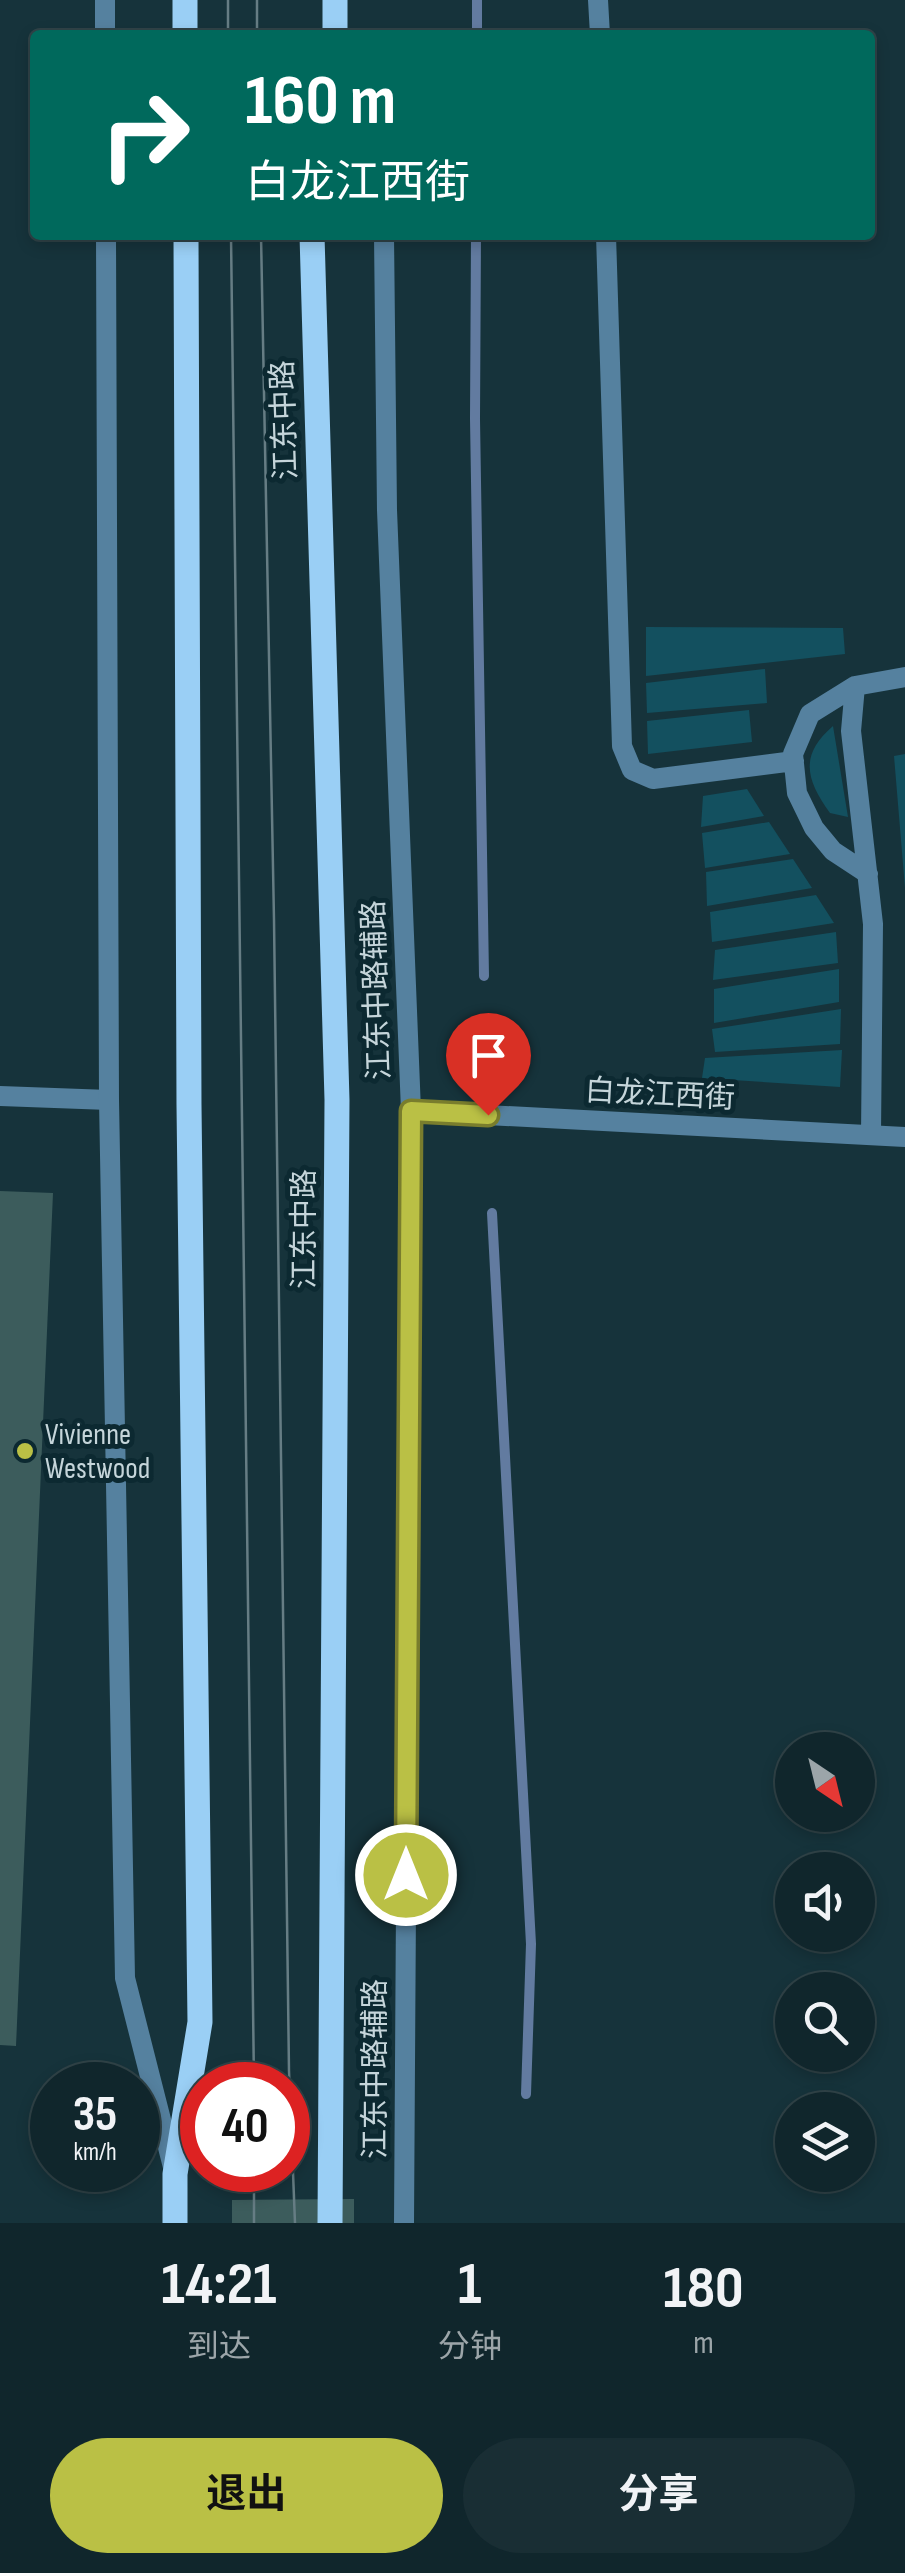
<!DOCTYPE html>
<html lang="zh">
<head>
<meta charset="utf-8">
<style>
	:root { --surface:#10262c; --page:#192e34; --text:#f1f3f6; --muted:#9ca5a9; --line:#304348; --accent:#bac045 }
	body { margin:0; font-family:"Sofia Sans Condensed","Noto Sans SC",sans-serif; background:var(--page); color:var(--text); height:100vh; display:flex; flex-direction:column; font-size:38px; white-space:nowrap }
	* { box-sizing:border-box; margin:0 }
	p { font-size:32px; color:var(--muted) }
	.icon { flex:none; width:55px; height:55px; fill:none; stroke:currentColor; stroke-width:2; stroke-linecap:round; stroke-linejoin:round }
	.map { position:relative; height:2223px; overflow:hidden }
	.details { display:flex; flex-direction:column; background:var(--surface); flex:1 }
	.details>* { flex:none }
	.banner { position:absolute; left:30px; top:30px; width:845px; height:210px; border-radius:10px; box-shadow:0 5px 15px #0003,0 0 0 2px var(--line); background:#00695c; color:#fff; overflow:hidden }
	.needle { width:65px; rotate:145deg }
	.controls { position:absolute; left:775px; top:1732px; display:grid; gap:20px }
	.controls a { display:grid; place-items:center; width:100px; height:100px; border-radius:50%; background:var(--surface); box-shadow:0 5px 15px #0003,0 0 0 2px var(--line); font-size:50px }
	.speed { position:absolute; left:30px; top:2062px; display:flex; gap:20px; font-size:50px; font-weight:700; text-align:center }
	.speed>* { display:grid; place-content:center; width:130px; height:130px; border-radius:50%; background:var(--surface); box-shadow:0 5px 15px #0003,0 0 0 2px var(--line); line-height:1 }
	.speed small { font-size:25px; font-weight:400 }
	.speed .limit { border:15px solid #d22; background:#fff; color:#111 }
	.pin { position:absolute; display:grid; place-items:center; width:85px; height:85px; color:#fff; margin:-102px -42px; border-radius:50% 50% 50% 0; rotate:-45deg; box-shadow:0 0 10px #0007 }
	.pin .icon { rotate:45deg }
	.me { position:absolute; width:110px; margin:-55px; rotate:0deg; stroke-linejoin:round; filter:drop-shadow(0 0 8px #0008) }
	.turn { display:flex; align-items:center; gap:35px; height:210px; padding:0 50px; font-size:45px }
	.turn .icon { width:130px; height:130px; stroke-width:2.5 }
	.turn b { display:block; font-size:70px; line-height:85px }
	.eta { display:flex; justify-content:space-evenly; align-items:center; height:170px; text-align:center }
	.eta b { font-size:60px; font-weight:700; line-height:70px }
	.primary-button { display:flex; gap:20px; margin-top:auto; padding:20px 50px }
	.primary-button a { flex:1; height:115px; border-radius:60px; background:var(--accent); color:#111; font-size:40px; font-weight:700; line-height:115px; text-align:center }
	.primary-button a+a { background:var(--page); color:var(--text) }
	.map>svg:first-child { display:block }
</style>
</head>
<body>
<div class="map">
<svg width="905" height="2223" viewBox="0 0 905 2223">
	<rect width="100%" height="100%" fill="#16333b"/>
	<path fill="#13505f" d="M646,627L843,628L845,654L646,676Z
		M765,669L767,703L647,713L646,683Z
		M749,710L752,742L648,754L647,721Z
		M833,726L848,817L830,813C806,780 799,755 833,726Z
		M905,754V888L894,756Z
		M747,789L764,816L701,827L703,796Z
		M769,822L790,854L705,868L702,833Z
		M793,859L812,888L707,906L706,872Z
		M816,895L834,923L712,942L710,912Z
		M836,932L838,963L713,980L715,950Z
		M839,969V1002L714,1023V989Z
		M841,1009L840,1044L715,1052L712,1029Z
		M842,1050L840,1087L702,1078L705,1058Z"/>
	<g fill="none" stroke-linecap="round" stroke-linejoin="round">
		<path stroke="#627ba0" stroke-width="10" d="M477,35V0
			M476,235L475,419L484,976
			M492,1213L531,1944L526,2094"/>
	</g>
	<path fill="#3c5c5c" d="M0,1191L53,1193L16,2046L0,2045Z
		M354,2199V2223H232V2200Z"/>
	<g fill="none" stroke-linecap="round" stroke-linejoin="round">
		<path stroke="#55819f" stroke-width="20" d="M598,0L600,35
			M606,235L622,746L632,770L653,779L794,761
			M855,686L851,731L873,924L871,1135
			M868,874L833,851L814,828L797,793L793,754L810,714L855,686L905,677
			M0,1096L109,1100
			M411,1111L905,1137"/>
		<path stroke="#55819f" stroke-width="20" d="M105,0V35
			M106,235L109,1100L125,1978L173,2167
			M384,235L387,510L411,1111L404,2223"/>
		<path stroke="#9acff5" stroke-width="25" d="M185,0V35
			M335,0V35
			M312,235L337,1100L330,2223
			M175,2223V2174L200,2022L189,1105L186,235"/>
		<path stroke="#667d84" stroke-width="2.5" d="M228,0V35
			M257,0V35
			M231,235L254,2085
			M261,235L274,920L289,2071L295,2223
			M254,2223V2170"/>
	</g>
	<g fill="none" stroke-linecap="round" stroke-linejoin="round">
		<g stroke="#797d2d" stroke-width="25">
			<path id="route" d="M406,1875L411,1111L488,1115"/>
		</g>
		<use href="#route" stroke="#bac045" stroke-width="18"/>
	</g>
	<circle fill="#bac045" stroke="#0c2931" stroke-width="4" cx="25" cy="1451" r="10"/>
	<g text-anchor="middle" stroke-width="10" stroke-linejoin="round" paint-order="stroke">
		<g font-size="30" fill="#c5d5da" stroke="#0c2931">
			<text transform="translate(284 420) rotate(-92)" y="10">江东中路</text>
			<text transform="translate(376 990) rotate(-92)" y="10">江东中路辅路</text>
			<text transform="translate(660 1094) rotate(3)" y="10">白龙江西街</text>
			<text transform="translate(304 1229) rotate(-90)" y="10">江东中路</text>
			<text transform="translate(375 2069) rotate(-90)" y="10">江东中路辅路</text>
		</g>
		<g font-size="30" fill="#c5d5da" stroke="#0c2931" text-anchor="start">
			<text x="45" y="1444">Vivienne<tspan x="45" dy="34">Westwood</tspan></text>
		</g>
	</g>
</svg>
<div class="controls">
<a><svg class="needle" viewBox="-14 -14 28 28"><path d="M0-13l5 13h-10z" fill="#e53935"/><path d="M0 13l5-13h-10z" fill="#9ca5a9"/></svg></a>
<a><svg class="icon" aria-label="sound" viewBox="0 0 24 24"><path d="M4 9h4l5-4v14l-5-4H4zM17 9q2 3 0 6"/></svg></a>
<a><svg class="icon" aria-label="search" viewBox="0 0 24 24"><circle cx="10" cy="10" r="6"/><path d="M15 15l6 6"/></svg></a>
<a><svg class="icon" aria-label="layers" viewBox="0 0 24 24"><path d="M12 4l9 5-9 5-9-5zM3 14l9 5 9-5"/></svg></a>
</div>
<div class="speed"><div>35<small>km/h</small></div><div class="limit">40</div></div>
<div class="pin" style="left:488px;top:1115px;background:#d93025"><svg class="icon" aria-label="arrive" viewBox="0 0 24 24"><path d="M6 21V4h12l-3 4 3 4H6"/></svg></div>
<svg class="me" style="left:406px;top:1875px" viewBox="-20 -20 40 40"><circle r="17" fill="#bac045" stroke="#fff" stroke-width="3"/><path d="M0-11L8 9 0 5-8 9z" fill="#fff"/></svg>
<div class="banner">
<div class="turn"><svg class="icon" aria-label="right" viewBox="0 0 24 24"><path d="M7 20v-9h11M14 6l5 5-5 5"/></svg><div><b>160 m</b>白龙江西街</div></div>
</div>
</div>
<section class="details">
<div class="eta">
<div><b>14:21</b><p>到达</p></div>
<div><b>1</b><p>分钟</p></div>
<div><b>180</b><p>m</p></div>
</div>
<div class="primary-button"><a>退出</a><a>分享</a></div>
</section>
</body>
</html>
